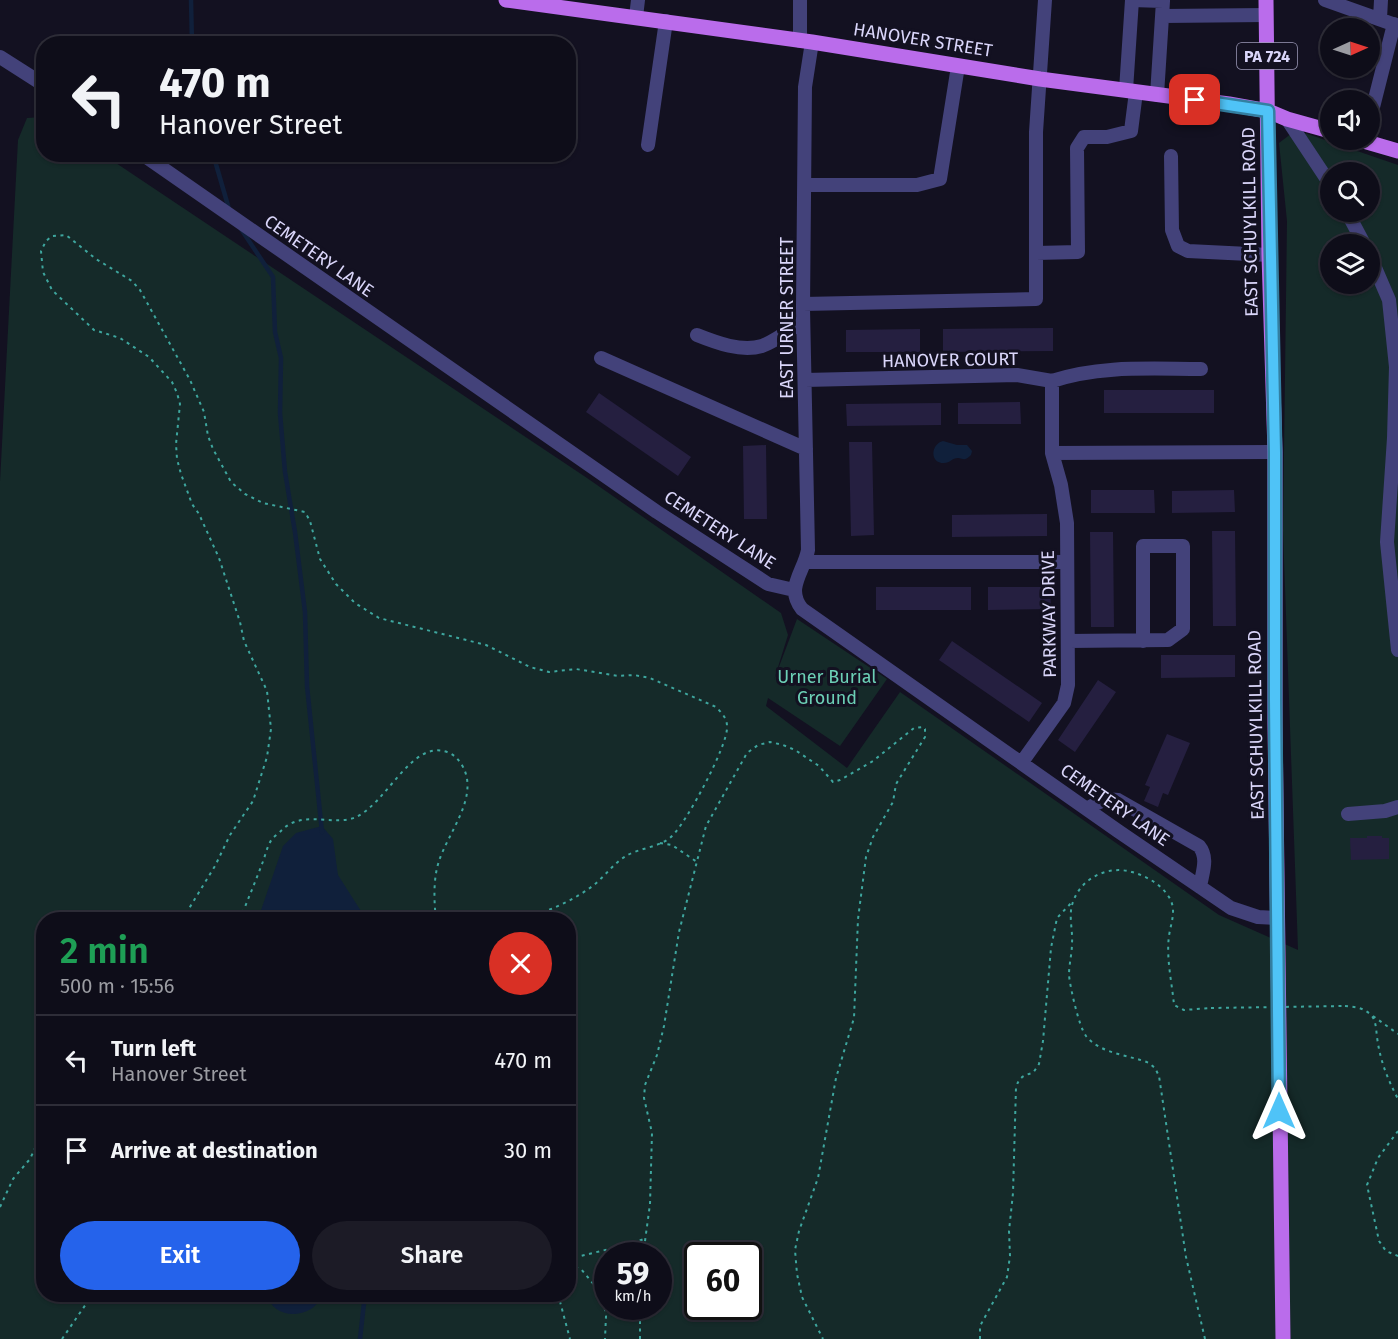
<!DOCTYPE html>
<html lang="en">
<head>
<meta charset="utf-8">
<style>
	:root { --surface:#0e0d19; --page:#1c1b26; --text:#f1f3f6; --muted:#9b9ca2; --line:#2e2d38; --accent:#2563eb }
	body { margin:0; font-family:"Fira Sans",sans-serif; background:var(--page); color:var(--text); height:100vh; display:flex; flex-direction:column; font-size:22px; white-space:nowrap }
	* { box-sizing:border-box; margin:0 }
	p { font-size:20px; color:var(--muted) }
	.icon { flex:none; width:33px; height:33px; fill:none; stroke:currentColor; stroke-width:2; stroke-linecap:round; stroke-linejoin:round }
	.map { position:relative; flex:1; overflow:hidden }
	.drawer { position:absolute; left:36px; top:912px; width:540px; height:390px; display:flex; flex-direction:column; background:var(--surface); border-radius:24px; box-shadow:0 2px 4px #0004,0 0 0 2px var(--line) }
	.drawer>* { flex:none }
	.top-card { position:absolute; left:36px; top:36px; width:540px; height:126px; border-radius:24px; box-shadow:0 2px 4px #0004,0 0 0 2px var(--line); background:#0e0d19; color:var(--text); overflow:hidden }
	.needle { width:39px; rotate:87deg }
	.buttons { position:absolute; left:1320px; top:18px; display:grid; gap:12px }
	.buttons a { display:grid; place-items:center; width:60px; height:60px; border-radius:50%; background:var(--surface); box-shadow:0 2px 4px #0004,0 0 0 2px var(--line); font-size:30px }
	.speed { position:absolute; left:594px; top:1242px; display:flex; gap:12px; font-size:30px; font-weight:700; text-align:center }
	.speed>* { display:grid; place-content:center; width:78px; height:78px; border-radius:50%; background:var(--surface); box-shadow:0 2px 4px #0004,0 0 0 2px var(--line); line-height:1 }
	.speed small { font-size:15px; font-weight:400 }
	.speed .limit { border:3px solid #111; border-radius:9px; background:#fff; color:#111 }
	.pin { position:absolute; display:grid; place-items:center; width:51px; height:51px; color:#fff; margin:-26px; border-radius:12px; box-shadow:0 3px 9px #0006 }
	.me { position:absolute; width:66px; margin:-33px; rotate:0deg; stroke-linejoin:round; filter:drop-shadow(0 0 4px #0008) }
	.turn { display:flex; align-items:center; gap:21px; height:126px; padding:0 24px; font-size:27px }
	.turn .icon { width:78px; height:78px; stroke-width:2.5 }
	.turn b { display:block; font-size:42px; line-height:51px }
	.round { display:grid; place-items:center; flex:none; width:63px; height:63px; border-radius:32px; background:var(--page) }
	.head { display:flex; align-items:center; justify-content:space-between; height:102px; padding:0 24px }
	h1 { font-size:36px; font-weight:600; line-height:45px; color:#1e9e55 }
	.cta { display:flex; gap:12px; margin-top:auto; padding:12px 24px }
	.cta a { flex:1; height:69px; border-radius:36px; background:var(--accent); color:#fff; font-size:24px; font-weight:600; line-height:69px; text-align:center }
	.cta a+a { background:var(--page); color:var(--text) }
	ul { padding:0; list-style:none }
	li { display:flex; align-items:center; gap:18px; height:90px; padding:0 24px; border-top:2px solid var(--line) }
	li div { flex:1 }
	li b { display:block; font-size:22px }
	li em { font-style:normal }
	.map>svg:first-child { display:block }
</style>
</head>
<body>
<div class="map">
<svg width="1398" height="1339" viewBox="0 0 1398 1339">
	<rect width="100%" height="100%" fill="#131121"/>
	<path fill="#152a29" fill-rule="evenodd" d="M43,117L44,154L104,155L587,478L781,613L788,635L774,680L797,619L887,679L840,746L768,698L766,706L847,768L900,692L1219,915L1298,950L1283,531L1287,221L1279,143L1296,130L1398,165V1339H0V482L18,140L27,118ZM1330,172H1370V212H1330ZM1330,244H1370V284H1330ZM44,920H568V1294H44ZM608,1256H658V1306H608ZM698,1256H748V1306H698Z"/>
	<path fill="#10203b" d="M943,441L957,445H967L972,451L971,455C965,461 964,459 958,458C952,458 950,463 944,463C929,463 931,444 943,441Z
		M322,826L333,839L338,875L366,919H258L283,846L296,833Z
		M267,1295V1294L324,1295C321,1299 316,1306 311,1309C294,1319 272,1314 267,1295Z"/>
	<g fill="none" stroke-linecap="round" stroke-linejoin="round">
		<path stroke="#10203b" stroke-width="4.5" d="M191,0L192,44
			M213,154L229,209
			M241,229L273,277L275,332L281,358L280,413L285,472L295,532L305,612L307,686L322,832
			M360,1339L365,1294"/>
	</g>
	<path fill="#251f40" d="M1053,328V351L943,352V329Z
		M920,329V352H846V330Z
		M1104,390H1214V413H1104Z
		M599,393L691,457L678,476L586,412Z
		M1020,402L1021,424H958V403Z
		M941,403V425L847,426L846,404Z
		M849,442H872L874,535L851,536Z
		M766,445L767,519H744L743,446Z
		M1091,490H1154L1155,513H1091Z
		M1234,490L1235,512L1172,513V491Z
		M1047,514V536L952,537V515Z
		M1212,531H1235L1236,626H1213Z
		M1090,532H1113L1114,627H1091Z
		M876,587H971V610H876Z
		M988,587H1050L1051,609L988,610Z
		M952,641L1042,703L1029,722L939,660Z
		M1161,655H1235V677L1161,678Z
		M1098,680L1116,692L1075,752L1058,740Z
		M1167,734L1190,743L1168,795L1163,793L1158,807L1144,801L1150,787L1145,785Z
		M1367,836H1382V838H1389V859L1351,860L1350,838H1367Z"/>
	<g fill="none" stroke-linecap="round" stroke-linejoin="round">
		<path stroke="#3ea69e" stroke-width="2" stroke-dasharray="3 4.5" stroke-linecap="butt" d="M660,843L672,845L697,862
			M182,920L215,866L230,835L253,801L267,757L271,729L267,691L244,641L240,622L219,558L199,514L192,504L181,474L177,459L176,444L180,404L177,393L172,382L149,357L120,338L94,330L52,290L43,272L41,251L46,241L52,236L66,235L96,259L132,281L140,290L190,380L204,412L208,436L213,449L231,482L245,494L263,503L305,512L310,521L320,559L336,584L355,603L379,618L486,645L530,667L549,672L576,669L618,676L634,675L650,678L716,707C721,712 727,718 727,726C729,744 686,823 672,836C661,847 639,848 626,856C614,863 606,875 595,884C574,901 546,912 520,920
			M240,920C247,901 255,883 262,864C265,857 267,846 272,839C275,836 279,833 282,830C303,809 335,827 356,817C387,803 412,739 447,752C455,755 459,760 463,767C479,797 448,833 439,861C433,879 434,901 436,920
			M1345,1006C1354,1007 1363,1007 1371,1015C1376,1020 1376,1029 1377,1037C1380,1060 1387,1078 1398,1099
			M1373,1016L1398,1034
			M1398,1131L1378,1158L1367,1185L1379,1241L1386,1251L1398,1256
			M0,1207L13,1179L30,1159L44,1129
			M643,1256L650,1204L652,1133L644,1098L645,1085L657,1055L664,1026L679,932L706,826L747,753L758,745L770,742L783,745L795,750L819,766L833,782L840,780L873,761L914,728L923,727L925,729V737L896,784L893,802L873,837L866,857L858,919L854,1018L836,1078L818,1178L799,1231L795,1250L797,1274L802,1297L823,1339
			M568,1261L572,1258L626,1245L644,1239
			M568,1265L581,1269L595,1286L604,1304L606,1316L605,1339
			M558,1294L570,1339
			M62,1339L86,1304L96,1294
			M640,1339V1306
			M980,1339V1326L1007,1277L1010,1256L1009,1231L1013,1193L1016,1087C1019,1078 1023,1075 1033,1073L1039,1064L1043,1041L1051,948L1057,918L1073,901
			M1205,1339L1186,1257L1159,1076L1155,1068L1149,1063C1130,1055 1100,1054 1086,1036C1079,1027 1070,987 1069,975C1069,964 1072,954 1072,943C1073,930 1068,915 1073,902C1081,878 1108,865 1132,872C1146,876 1161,884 1169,897C1177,910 1171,922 1169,936C1166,958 1172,983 1174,1005L1184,1010L1211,1008"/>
		<path stroke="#43427a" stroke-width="14" d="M800,0V41
			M1325,0L1398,26
			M1163,16L1266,15
			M636,17L638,0
			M1380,19L1381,0
			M812,42L805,87L803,308L808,550C804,572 785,588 802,609L1118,831L1231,908L1258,917L1278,918
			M0,57L44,85
			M1126,90L1132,0L1163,1L1157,95
			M1287,119L1330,184
			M1370,119L1394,24
			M648,145L666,21
			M142,154L657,512L768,584L794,590
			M1171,156L1172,230L1178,246L1188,251L1269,255
			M805,185H917L940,179L958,66
			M1347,212L1364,244
			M1036,253L1078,252L1077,148L1084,137H1107L1131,131L1136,92
			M1370,256L1389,300L1396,367L1394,438L1387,542L1398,650
			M803,304L1036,299V132L1045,0
			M697,335C717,343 741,352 762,346C776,341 791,329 803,321
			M601,358L806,449
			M805,380L1017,375L1052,381V453L1275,452
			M1052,381C1100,365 1151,369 1201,369
			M806,562H1066
			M1068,641L1168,640L1183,629V546H1143V641
			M1022,762L1064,703L1068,685L1067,523L1061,485L1052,453
			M1087,809C1098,802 1104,798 1118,800L1199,846C1209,858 1202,873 1200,887
			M1348,814L1385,811L1398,807"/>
		<path stroke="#ba6ceb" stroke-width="15" d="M506,0L812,42L1040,79L1229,104L1268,111L1287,119L1330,131
			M1266,0L1269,255L1275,452V723L1283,1339
			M1360,140L1398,151"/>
		<path stroke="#3ea69e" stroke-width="2" stroke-dasharray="3 4.5" stroke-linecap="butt" d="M1211,1008L1345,1006"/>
	</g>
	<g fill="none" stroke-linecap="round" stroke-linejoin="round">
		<g stroke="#337fa1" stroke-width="15">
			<path id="route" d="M1195,100L1268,111L1275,452V700L1279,1111"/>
		</g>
		<use href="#route" stroke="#4fc3f7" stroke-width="10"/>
	</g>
	<g text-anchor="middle" stroke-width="6" stroke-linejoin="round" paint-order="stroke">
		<rect fill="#131121" stroke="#9e9bb9" stroke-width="1.5" x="1237" y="43" width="60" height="26" rx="4.5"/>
		<g font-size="16" font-weight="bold" fill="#dad6fa">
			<text x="1267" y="62">PA 724</text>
		</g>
		<g font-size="18" fill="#dad6fa" stroke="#131121">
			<text transform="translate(923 40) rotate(9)" y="6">HANOVER STREET</text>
			<text transform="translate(1250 222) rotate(-91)" y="6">EAST SCHUYLKILL ROAD</text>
			<text transform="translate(319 256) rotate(35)" y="6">CEMETERY LANE</text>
			<text transform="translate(787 318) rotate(-90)" y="6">EAST URNER STREET</text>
			<text transform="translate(950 360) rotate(-1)" y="6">HANOVER COURT</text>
			<text transform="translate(720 530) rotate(33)" y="6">CEMETERY LANE</text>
			<text transform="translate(1049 614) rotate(-91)" y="6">PARKWAY DRIVE</text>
			<text transform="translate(1256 725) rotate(-91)" y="6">EAST SCHUYLKILL ROAD</text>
			<text transform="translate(1115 805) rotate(35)" y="6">CEMETERY LANE</text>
		</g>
		<g font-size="18" fill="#6cd0b6" stroke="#131121">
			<text x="827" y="683">Urner Burial<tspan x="827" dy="21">Ground</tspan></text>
		</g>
	</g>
</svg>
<div class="buttons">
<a><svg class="needle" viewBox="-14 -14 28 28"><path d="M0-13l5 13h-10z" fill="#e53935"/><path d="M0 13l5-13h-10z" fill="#9b9ca2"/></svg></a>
<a><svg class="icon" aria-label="sound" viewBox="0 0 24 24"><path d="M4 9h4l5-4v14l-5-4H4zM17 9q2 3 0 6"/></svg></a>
<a><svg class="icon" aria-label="search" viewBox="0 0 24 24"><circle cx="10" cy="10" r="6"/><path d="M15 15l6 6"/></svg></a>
<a><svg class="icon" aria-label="layers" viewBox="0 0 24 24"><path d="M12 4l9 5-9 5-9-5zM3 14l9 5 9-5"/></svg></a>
</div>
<div class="speed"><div>59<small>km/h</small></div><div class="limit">60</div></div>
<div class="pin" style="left:1195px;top:100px;background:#d93025"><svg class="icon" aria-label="arrive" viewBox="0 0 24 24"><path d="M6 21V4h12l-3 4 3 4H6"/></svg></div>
<svg class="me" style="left:1279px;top:1111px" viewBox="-20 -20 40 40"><path d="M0-17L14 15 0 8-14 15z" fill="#4fc3f7" stroke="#fff" stroke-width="4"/></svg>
<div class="top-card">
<div class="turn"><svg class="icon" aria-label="left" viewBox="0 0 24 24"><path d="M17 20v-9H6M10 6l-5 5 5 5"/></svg><div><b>470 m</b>Hanover Street</div></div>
</div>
<section class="drawer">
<div class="head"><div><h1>2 min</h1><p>500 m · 15:56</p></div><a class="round" style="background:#d93025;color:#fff"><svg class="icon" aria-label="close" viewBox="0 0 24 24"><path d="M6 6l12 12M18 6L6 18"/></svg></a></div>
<ul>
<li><svg class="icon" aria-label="left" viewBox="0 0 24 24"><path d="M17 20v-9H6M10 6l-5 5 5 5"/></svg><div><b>Turn left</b><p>Hanover Street</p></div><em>470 m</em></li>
<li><svg class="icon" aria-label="arrive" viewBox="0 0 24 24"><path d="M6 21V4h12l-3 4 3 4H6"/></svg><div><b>Arrive at destination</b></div><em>30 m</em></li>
</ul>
<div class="cta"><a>Exit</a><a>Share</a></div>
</section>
</div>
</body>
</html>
